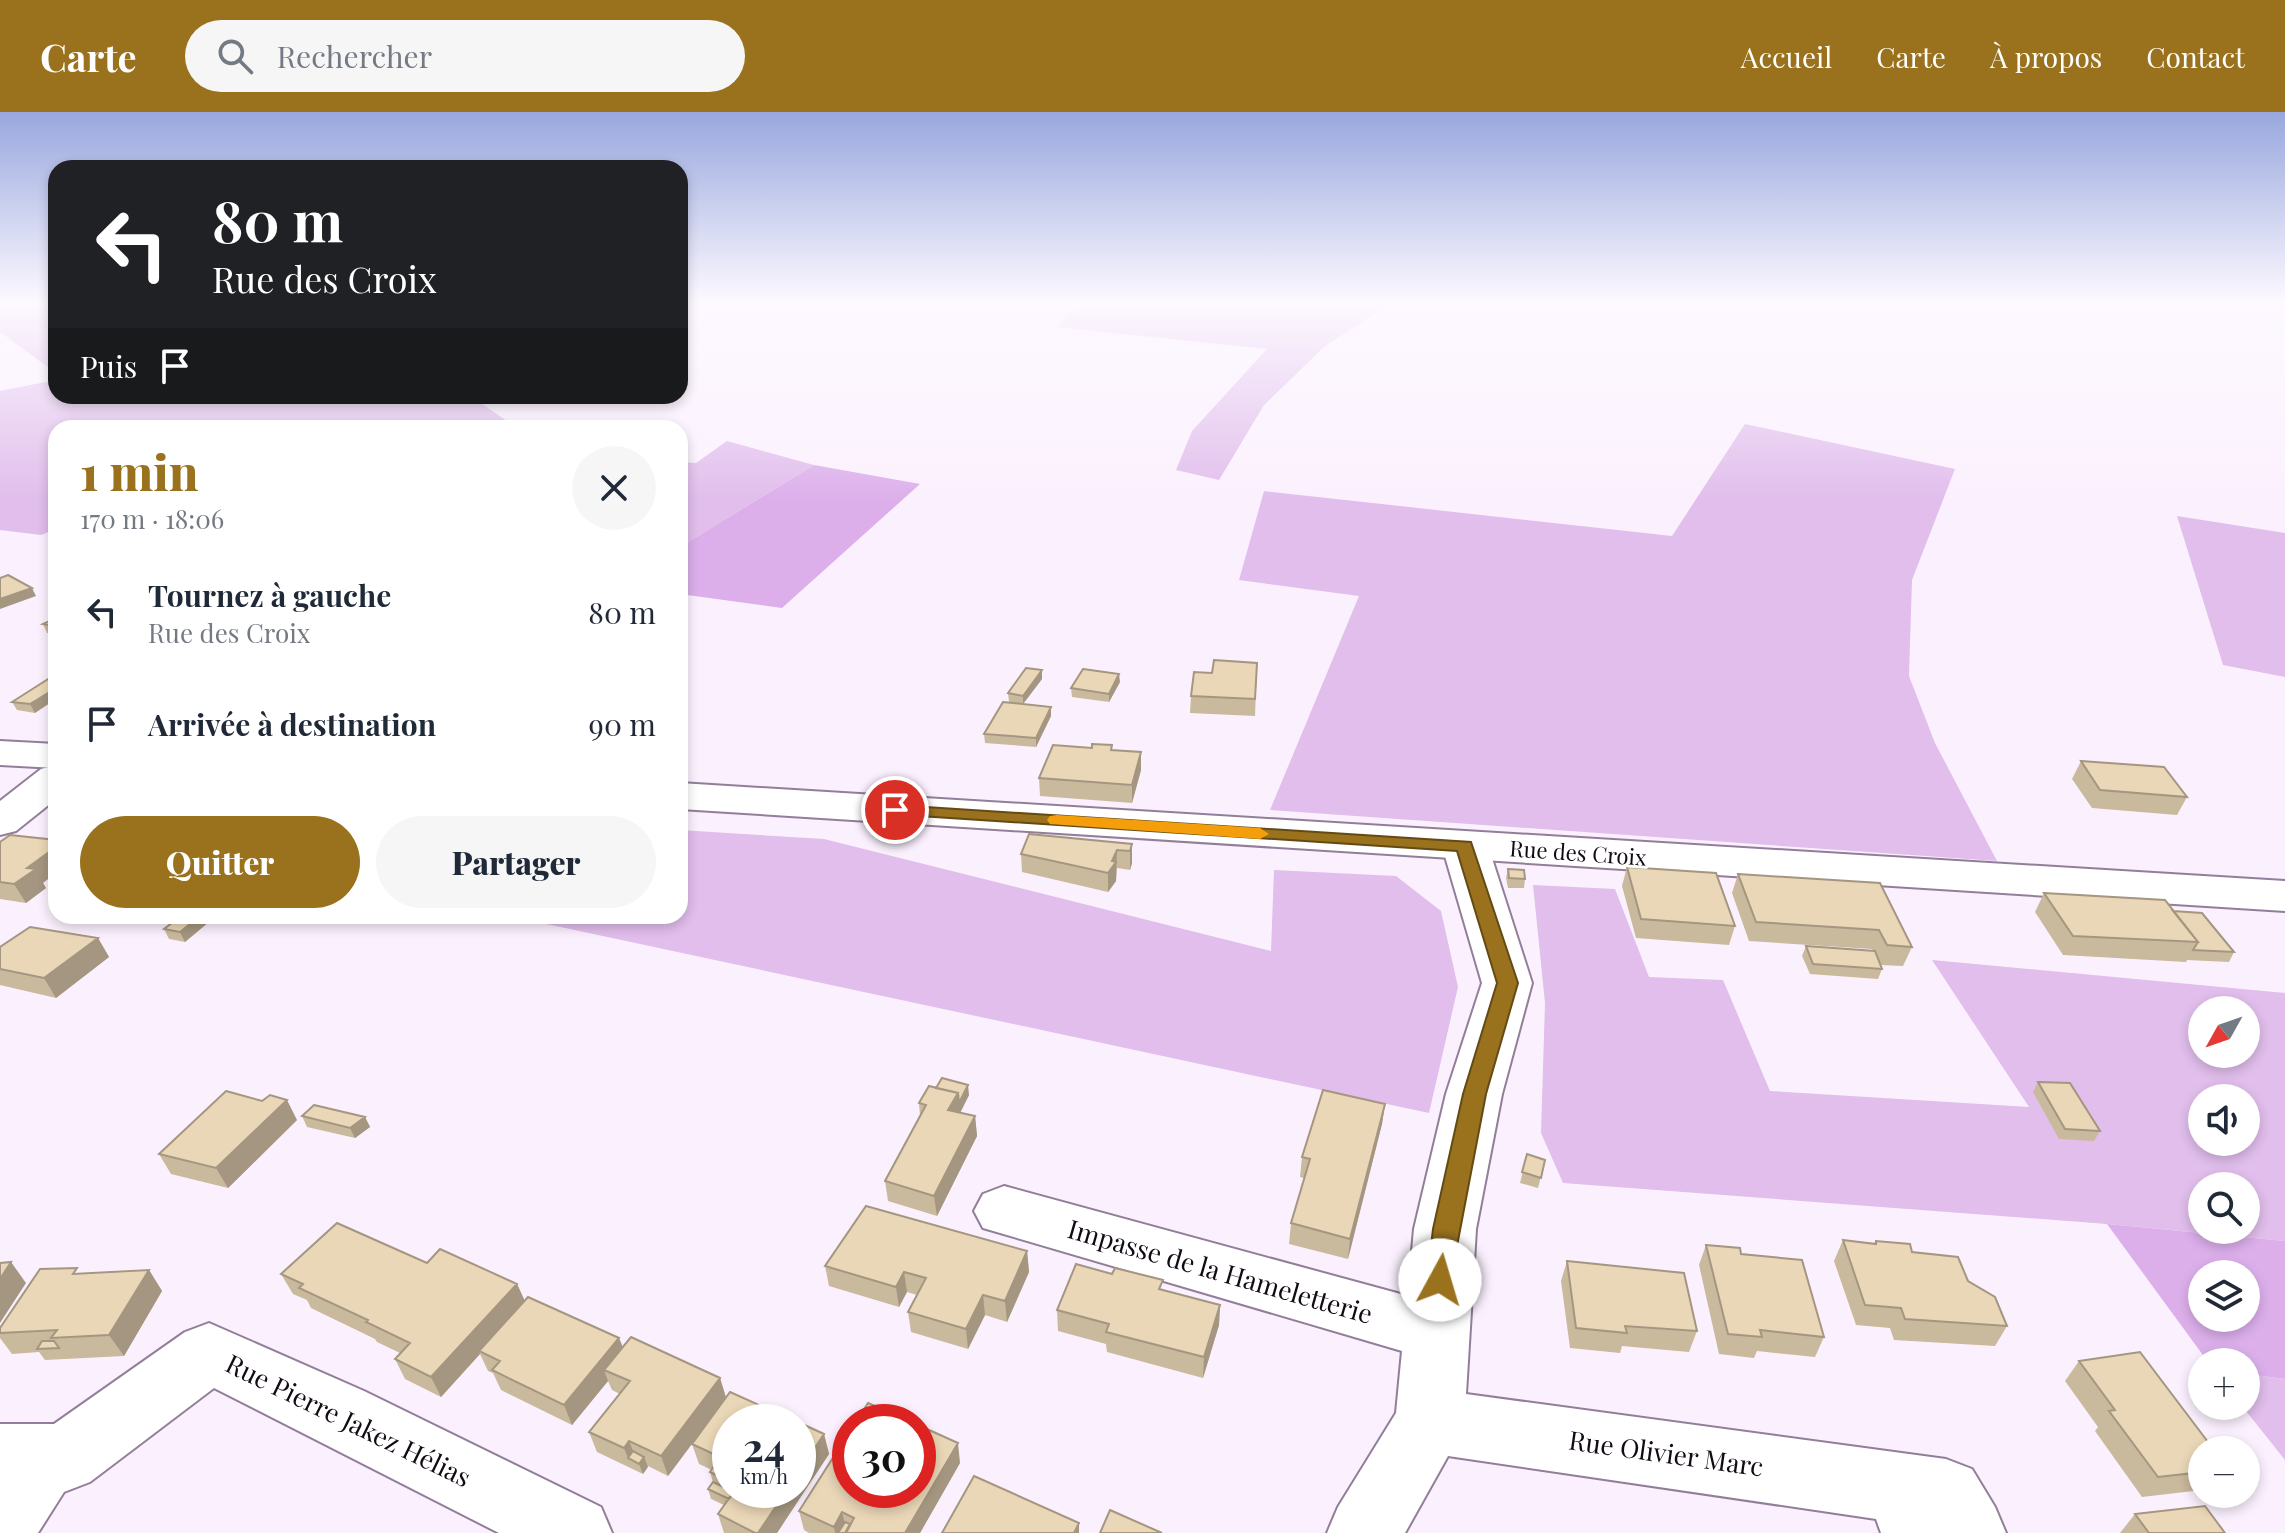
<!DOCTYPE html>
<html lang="fr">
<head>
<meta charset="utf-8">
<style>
	:root { --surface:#fff; --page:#f6f6f7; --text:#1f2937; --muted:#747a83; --accent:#9a721e }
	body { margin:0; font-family:"Playfair Display",serif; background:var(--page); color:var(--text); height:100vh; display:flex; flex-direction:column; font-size:30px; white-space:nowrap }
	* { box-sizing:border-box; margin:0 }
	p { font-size:26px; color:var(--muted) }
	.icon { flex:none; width:44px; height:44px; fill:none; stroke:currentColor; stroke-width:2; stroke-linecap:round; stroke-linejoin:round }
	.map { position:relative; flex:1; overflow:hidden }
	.panel { position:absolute; left:48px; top:308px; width:640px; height:504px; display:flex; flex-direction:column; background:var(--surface); border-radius:24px; box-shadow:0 4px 12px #0003 }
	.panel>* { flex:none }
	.hud { position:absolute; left:48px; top:48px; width:640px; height:244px; border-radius:24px; box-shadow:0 4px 12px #0003; background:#202124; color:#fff; overflow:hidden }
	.needle { width:52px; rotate:230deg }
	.controls { position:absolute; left:2188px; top:884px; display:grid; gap:16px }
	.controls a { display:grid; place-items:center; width:72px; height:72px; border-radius:50%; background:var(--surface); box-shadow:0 4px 12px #0003; font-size:40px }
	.speed { position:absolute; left:712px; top:1292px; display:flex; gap:16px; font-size:40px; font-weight:700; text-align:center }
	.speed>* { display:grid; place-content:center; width:104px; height:104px; border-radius:50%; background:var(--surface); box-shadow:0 4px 12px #0003; line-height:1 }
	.speed small { font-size:20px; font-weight:400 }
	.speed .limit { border:12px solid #d22; background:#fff; color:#111 }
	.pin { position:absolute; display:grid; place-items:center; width:68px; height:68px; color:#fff; margin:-34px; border:4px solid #fff; border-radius:50%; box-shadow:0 2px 8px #0007 }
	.me { position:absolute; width:88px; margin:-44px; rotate:6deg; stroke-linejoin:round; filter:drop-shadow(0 0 6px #0008) }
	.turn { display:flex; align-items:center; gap:28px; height:168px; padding:0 32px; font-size:36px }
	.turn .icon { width:104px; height:104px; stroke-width:2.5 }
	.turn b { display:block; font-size:56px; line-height:68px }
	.then { display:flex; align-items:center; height:76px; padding:0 32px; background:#0003; gap:16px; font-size:30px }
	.round { display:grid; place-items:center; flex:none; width:84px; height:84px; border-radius:42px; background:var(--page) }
	.headline { display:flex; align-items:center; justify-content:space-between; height:136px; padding:0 32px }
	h1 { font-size:48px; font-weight:800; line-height:60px; color:var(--accent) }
	.cta { display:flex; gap:16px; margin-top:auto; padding:16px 32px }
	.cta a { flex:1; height:92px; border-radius:48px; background:var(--accent); color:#fff; font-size:32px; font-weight:800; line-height:92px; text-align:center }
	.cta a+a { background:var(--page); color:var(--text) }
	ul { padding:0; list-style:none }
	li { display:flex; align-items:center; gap:24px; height:112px; padding:0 32px }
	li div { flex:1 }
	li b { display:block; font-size:30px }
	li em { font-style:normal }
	header { display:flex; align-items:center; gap:48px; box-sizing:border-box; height:112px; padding:0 40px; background:var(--accent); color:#fff }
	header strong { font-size:38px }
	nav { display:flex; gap:44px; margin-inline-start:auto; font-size:28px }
	.search { width:560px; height:72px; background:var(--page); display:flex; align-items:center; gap:20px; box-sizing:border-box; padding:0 28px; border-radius:44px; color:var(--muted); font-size:30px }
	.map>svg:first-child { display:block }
</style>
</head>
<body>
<header>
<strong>Carte</strong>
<div class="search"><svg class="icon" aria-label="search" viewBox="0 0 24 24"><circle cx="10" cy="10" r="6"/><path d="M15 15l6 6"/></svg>Rechercher</div>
<nav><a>Accueil</a><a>Carte</a><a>À propos</a><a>Contact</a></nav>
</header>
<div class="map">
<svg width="2285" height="1421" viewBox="0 0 2285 1421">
	<rect width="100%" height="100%" fill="#fbf1fe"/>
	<path fill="#e1beec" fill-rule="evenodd" d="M0,190H56V261L0,220Z
		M1130,190H1392L1324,235L1264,293L1219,368L1176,358L1192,319L1267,237L1056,215L1069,200Z
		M56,268V284H471L517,316H56V417L41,423L0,418V279Z
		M1745,312L1955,357L1912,468L1909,564L1935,631L1997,749L1270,698L1359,484L1239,468L1264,379L1672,424Z
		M727,329L814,353L680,435V350L696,351Z
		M2177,404L2285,421V565L2223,553Z
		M680,718L824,727L1271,839L1274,758L1396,764L1441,799L1458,875L1429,1001L509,804H680Z
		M1533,773L1615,777L1649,865L1723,868L1770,979L2029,995L1932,848L2285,881V1129L2107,1112L1563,1071L1541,1021L1545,891ZM2202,898H2246V942H2202ZM2202,986H2246V1030H2202ZM2202,1074H2246V1118H2202Z
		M2246,1262L2285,1267V1348L2242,1294H2246Z"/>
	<path fill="#dcafeb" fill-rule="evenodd" d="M814,353L920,372L782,496L680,482V435Z
		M2107,1112L2285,1129V1267L2246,1262V1250H2208ZM2202,1162H2246V1206H2202Z"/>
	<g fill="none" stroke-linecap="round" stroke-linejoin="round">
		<g stroke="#927e99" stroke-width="4">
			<path id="minor" d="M56,653V687L16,719L0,723V689L41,657Z
				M1465,720L1481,724L1488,734L1532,871L1502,982L1476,1117L1466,1282L1946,1347L1972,1357L1995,1395L2006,1421H1881L1876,1407L1448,1344L1405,1421H1327L1338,1395L1396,1301L1402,1239L983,1116L974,1099L983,1082L1004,1074L1408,1184L1414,1117L1446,982L1482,871L1442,734L1449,724Z
				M209,1211L364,1279L601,1395L612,1421H499L214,1276L90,1370L64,1380L38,1421H0V1312H54L185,1220Z"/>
		</g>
		<g stroke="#927e99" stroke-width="4">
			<path id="major" d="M0,629L56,632V656L0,653Z
				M680,671L2285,769V799L680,697Z"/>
		</g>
		<use href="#minor" fill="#fff" fill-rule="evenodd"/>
		<use href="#major" fill="#fff" fill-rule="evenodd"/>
	</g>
	<path fill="#c9b99d" d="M56,506V522L47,521L43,512Z
		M1257,551L1255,604L1190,601L1191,584L1212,561Z
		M56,562L35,601L17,598L12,590Z
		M1042,567L1023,592L1051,604L1036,635L985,631L984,622L1009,590L1008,581Z
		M1120,570L1109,590L1072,585L1071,576Z
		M1112,638L1141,658L1132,691L1040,684L1039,666Z
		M2081,649L2187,685L2177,703L2092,696L2072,667Z
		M0,730L43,771L46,776L26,791L0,787Z
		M1132,732V751L1130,758L1117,756L1116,769L1108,780L1022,760L1021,742Z
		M1627,755L1735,814L1729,833L1636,826L1622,774Z
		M1508,757L1525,767L1524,776H1508L1506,766Z
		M1738,762L1880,771L1912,835L1903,854L1880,853L1882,857L1878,867L1810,862L1802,844L1806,834L1873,839L1872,837L1749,829L1732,781Z
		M56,764V776H54L49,767Z
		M2044,781L2173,799L2234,840L2229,850L2187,848L2186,850L2063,843L2035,800Z
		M181,804H216L185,830L169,827L164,817Z
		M98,826L109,845L56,886L0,873V835Z
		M2038,970L2100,1019L2094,1029L2059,1027L2033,980Z
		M969,983L960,1001L975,1004L977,1024L937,1104L888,1089L885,1069L920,1004L919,991Z
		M262,989L297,1008L228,1076L171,1062L159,1042Z
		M1385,992L1382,1012L1348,1147L1289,1132L1291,1111L1304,1066L1300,1065L1302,1045Z
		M302,1004L365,1005L370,1015L355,1026L307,1015Z
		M1527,1042L1545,1048L1538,1076L1520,1071Z
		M1843,1128L1874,1131L1876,1129L1912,1140L1968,1169L2007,1214L1995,1234L1894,1228L1890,1216L1856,1213L1834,1149Z
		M1706,1133L1741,1142L1824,1225L1815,1245L1757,1239L1754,1246L1719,1242L1699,1153Z
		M1027,1139L1029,1160L1007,1210L985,1203L968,1237L911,1220L908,1200L917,1183L907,1180L899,1195L829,1174L825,1154Z
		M1567,1149L1697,1219L1689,1240L1622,1234L1620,1241L1570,1236L1561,1169Z
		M427,1151L517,1172L525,1189L619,1226L623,1235L720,1266L726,1285L730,1310V1378H798L824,1322L829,1342L777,1421H724L718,1402L724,1393L711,1387L708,1377L713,1370L710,1360L712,1358L699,1352L692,1332L668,1364L648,1354L643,1362L597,1340L589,1320L620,1282L612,1278L608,1269L572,1313L501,1278L493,1261L488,1259L480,1242L441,1285L405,1267L395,1247L400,1241L377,1230L375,1227L311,1196L307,1188L293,1182L281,1162Z
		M149,1158L162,1179L124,1244L45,1248L39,1240L12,1242L0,1226V1216L81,1162Z
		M1163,1178L1220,1193L1219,1213L1203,1266L1107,1240L1106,1232L1058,1219L1057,1198Z
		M2079,1249L2202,1338V1378L2142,1385L2095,1319L2098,1315L2065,1269Z
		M960,1351L920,1421H809L804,1418L799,1399Z
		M2135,1402L2225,1421H2120Z"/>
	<path fill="#a49680" d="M32,476L36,484L0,497V487Z
		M1042,558V567L1023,592V584Z
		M1119,562L1120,570L1109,590V582Z
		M56,576V587L35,601L30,592Z
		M1051,595V604L1036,635V626Z
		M1141,640V658L1132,691V673Z
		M1132,732V751L1130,758V739Z
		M56,735V761L43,771L46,776L26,791L14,772L27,756Z
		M1117,738L1116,769L1108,780V761Z
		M200,804H216L185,830L180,820Z
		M98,826L109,845L56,886L44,866Z
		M968,973L969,983L960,1001L948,998L958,981Z
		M287,988L297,1008L228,1076L216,1056Z
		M1385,992L1382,1012L1348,1147L1350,1127Z
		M975,1004L977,1024L937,1104L934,1084Z
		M365,1005L370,1015L355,1026L350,1016Z
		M1027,1139L1029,1160L1007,1210L1005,1189Z
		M11,1150L26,1171L0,1211V1167Z
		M149,1158L162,1179L124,1244L109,1223Z
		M904,1160L907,1180L899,1195L896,1175Z
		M517,1172L526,1192L479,1239L480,1242L441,1285L431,1265Z
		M983,1183L985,1203L968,1237L966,1217Z
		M1220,1193L1219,1213L1203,1266L1204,1245Z
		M619,1226L627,1246L604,1258L608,1269L572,1313L564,1293Z
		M720,1266L726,1286L668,1364L661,1344Z
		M824,1322L829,1342L777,1421H758L787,1378H798V1361Z
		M629,1329L637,1349L628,1346L624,1336Z
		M958,1331L960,1351L920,1421H905Z
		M644,1345L648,1355L643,1362L639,1352Z
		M842,1400L847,1420L846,1421H835L834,1415Z
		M1079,1411V1421H1074Z"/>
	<path fill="#ead7b7" stroke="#a49680" stroke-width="2" d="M8,463L32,476L0,487V466Z
		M56,506V514L43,512Z
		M1214,548L1257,551L1255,587L1191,584L1194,560L1212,561Z
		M1026,556L1042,558L1023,584L1008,581Z
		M1083,557L1119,562L1109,582L1071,576Z
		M56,562V576L30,592L12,590Z
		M1003,590L1051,595L1036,626L984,622Z
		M1092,632L1112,633L1111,638L1141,640L1132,673L1039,666L1053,633L1092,636Z
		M2081,649L2164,655L2187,685L2100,678Z
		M1029,722L1132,732L1130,739L1117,738L1112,749L1116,750L1108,761L1021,742Z
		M10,723L56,728V735L27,756L36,757L14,772L0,770V730Z
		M1627,755L1716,761L1735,814L1641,807Z
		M1508,757L1524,758L1525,767L1509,766Z
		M1738,762L1880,771L1912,835L1887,833L1879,818L1756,810Z
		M2044,781L2165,788L2198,830L2073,824Z
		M2173,799L2202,801L2234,840L2193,838L2198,830Z
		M181,804H200L180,820L164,817Z
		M30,815L98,826L44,866L0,857V835Z
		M1806,834L1875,839L1882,857L1813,852Z
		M942,966L968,973L959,991L958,981L936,976Z
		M2038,970L2070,971L2100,1019L2065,1017Z
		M929,974L958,981L948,998L975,1004L934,1084L885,1069L926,993L919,991Z
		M1323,978L1385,992L1350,1127L1291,1111L1310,1047L1302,1045Z
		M226,979L262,989L270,983L287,988L216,1056L159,1042Z
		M314,993L365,1005L350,1016L302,1004Z
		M1527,1042L1545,1048L1541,1066L1522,1060Z
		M866,1094L1027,1139L1005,1189L983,1183L966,1217L908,1200L926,1166L904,1160L896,1175L825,1154Z
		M337,1111L427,1151L440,1137L517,1172L431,1265L395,1247L410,1231L366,1210L368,1208L299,1176L303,1172L281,1162Z
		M1843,1128L1876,1132V1129L1910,1132L1912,1140L1958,1145L1968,1169L1995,1185L2007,1214L1905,1207L1901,1196L1865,1193Z
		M1706,1133L1740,1136L1741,1142L1802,1148L1824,1225L1760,1218L1762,1225L1728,1222Z
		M1567,1149L1684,1161L1697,1219L1625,1214L1627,1221L1576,1216Z
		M11,1150L0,1167V1151Z
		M1076,1152L1112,1162L1115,1156L1163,1168L1159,1177L1220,1193L1204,1245L1106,1220L1109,1212L1057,1198Z
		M77,1156L73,1162L149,1158L109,1223L51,1226L57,1218L0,1221V1216L40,1157Z
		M528,1185L619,1226L564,1293L492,1258L500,1249L479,1239Z
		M631,1225L720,1266L661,1344L629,1329L624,1336L589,1320L630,1269L604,1258Z
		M42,1229H54L59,1236L37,1237Z
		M2140,1240L2214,1338H2202V1360L2158,1365L2109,1299L2115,1298L2079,1249Z
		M730,1280L797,1310H730V1370L710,1360L720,1345L692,1332Z
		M868,1291L911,1310H856Z
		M798,1310L824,1322L798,1361Z
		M918,1313L958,1331L905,1421H846L854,1406L842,1400L834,1415L799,1399L850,1319V1378H918Z
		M633,1339L644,1345L639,1352L628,1346Z
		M974,1364L1079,1411L1074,1421H942Z
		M713,1370L734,1380L729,1387L708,1377Z
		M735,1378H787L758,1421H755L718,1402Z
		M2205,1394L2225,1421H2149L2135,1402Z
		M1110,1398L1162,1421H1100Z
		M845,1410L850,1412L845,1421H838Z"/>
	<linearGradient id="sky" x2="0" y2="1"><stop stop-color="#98a7de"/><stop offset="0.49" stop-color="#fdf9ff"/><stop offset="1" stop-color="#fdf9ff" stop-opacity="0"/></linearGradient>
	<rect width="2285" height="389" fill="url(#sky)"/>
	<path fill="#9a721e" stroke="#644a14" stroke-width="2" d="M895,693L1471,730L1518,871L1486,982L1449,1176L1440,1180L1431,1176L1427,1168L1433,1117L1463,982L1497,871L1457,739L889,702L886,698L889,694Z"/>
	<path fill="#f59e0b" d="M1057,703L1260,716L1269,722L1260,727L1050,712L1047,708L1050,704Z"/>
	<g text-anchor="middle" stroke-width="6" stroke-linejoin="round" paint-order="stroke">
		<g font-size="22" fill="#120a14" stroke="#fff">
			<text transform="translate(1578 741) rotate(4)" y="8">Rue des Croix</text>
		</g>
		<g font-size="26" fill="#120a14" stroke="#fff">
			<text transform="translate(1220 1160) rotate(16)" y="9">Impasse de la Hameletterie</text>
			<text transform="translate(348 1309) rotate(26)" y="9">Rue Pierre Jakez Hélias</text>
			<text transform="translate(1666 1342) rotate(8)" y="9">Rue Olivier Marc</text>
		</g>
	</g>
</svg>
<div class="controls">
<a><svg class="needle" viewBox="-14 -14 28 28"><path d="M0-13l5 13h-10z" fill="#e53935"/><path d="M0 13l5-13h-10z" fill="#747a83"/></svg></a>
<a><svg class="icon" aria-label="sound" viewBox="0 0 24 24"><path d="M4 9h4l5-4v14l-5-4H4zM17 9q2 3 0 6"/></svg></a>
<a><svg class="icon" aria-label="search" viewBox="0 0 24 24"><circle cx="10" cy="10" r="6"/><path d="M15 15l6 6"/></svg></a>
<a><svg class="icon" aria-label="layers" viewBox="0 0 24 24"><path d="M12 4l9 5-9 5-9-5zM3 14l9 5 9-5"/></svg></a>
<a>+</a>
<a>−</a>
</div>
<div class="speed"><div>24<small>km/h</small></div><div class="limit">30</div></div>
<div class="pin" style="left:895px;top:698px;background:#d93025"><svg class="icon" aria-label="arrive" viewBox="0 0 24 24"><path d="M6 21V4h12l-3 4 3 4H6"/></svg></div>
<svg class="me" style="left:1440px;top:1168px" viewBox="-20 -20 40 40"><circle r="19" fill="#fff"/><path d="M0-13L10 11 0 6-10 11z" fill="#9a721e"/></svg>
<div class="hud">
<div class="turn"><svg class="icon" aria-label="left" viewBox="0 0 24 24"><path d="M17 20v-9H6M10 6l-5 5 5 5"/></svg><div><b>80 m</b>Rue des Croix</div></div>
<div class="then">Puis<svg class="icon" aria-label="arrive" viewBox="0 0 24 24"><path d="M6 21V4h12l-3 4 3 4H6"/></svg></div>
</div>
<section class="panel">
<div class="headline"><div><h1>1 min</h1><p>170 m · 18:06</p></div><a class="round"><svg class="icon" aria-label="close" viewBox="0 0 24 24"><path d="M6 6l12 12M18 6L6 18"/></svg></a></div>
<ul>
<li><svg class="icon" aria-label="left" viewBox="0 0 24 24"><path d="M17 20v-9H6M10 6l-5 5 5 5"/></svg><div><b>Tournez à gauche</b><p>Rue des Croix</p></div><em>80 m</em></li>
<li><svg class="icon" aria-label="arrive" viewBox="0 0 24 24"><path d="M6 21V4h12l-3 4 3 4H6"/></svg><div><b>Arrivée à destination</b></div><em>90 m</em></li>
</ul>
<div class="cta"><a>Quitter</a><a>Partager</a></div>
</section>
</div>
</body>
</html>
